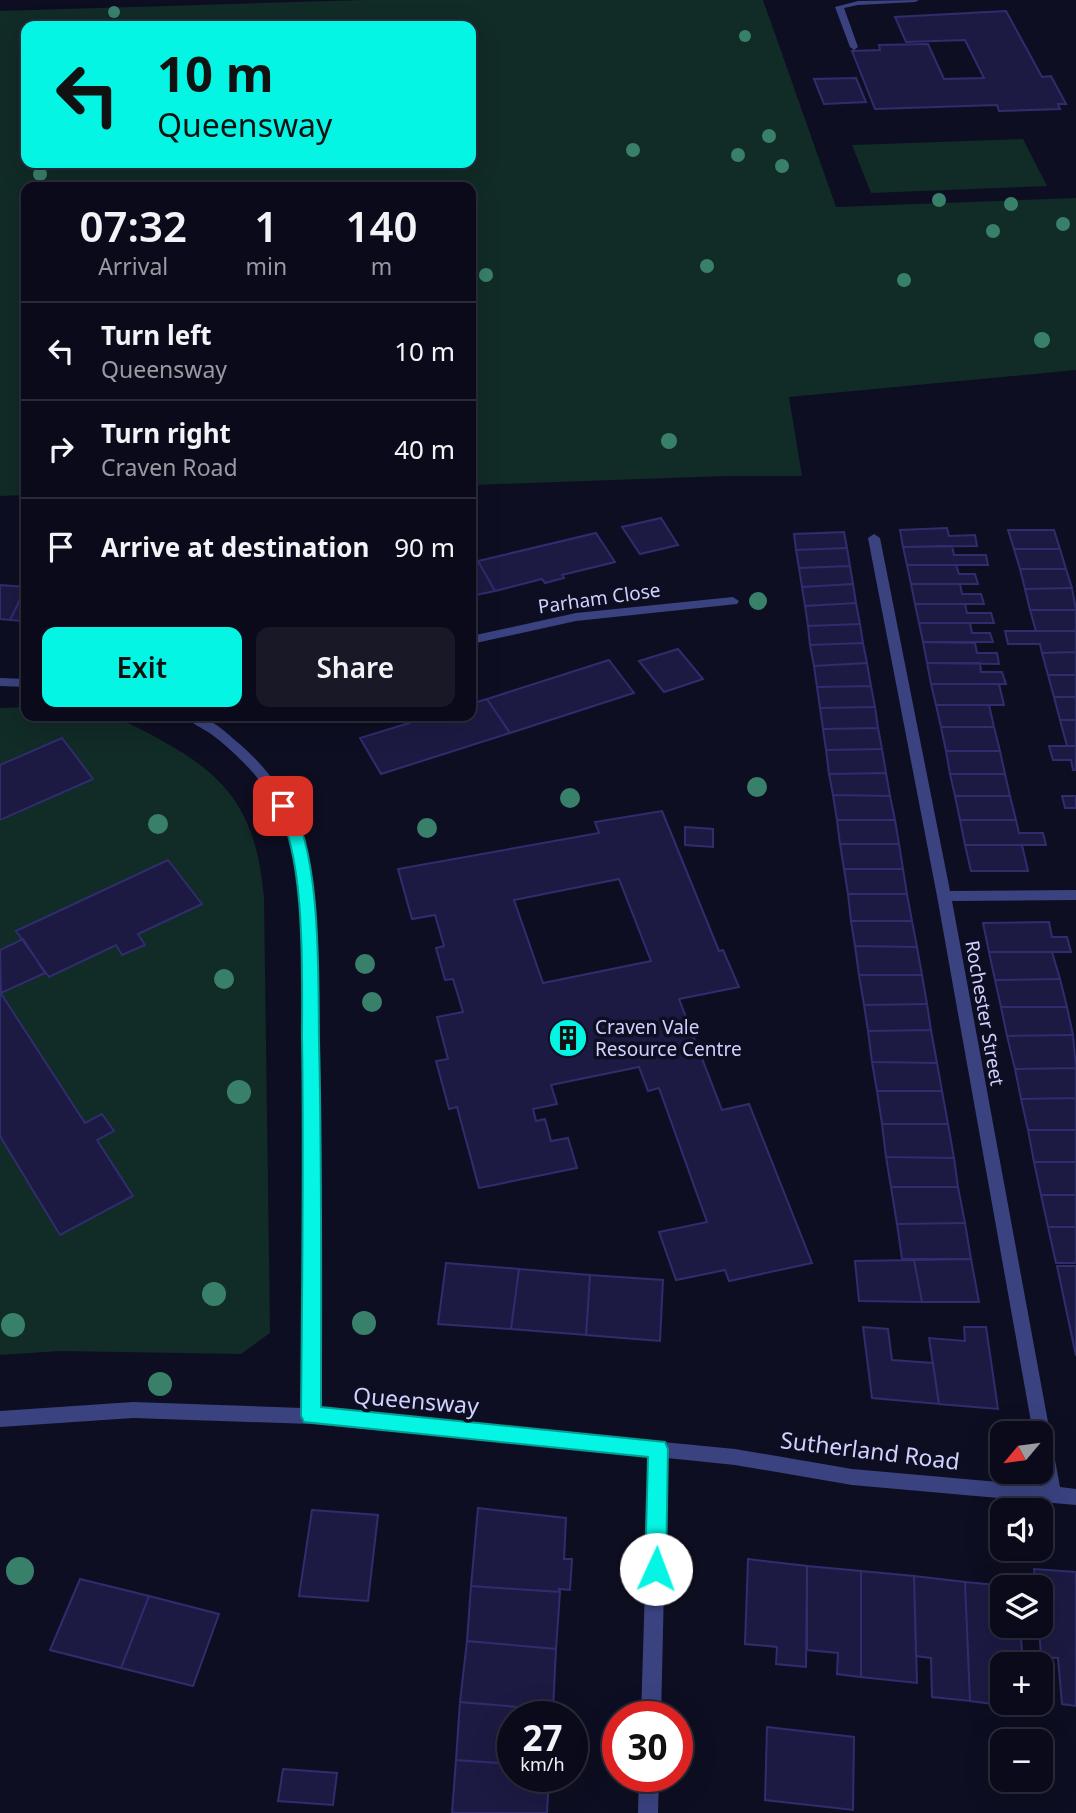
<!DOCTYPE html>
<html lang="en">
<head>
<meta charset="utf-8">
<style>
	:root { --surface:#0a0a1a; --page:#181827; --text:#f1f3f6; --muted:#999aa2; --line:#2a2b39; --accent:#05f5e5 }
	body { margin:0; font-family:"Noto Sans",sans-serif; background:var(--page); color:var(--text); height:100vh; display:flex; flex-direction:column; font-size:26px; white-space:nowrap }
	* { box-sizing:border-box; margin:0 }
	p { font-size:23px; color:var(--muted) }
	.icon { flex:none; width:38px; height:38px; fill:none; stroke:currentColor; stroke-width:2; stroke-linecap:round; stroke-linejoin:round }
	.map { position:relative; flex:1; overflow:hidden }
	.side { position:absolute; left:21px; top:182px; width:455px; height:539px; display:flex; flex-direction:column; background:var(--surface); border-radius:14px; box-shadow:0 7px 28px #0002,0 0 0 2px var(--line) }
	.side>* { flex:none }
	.top-card { position:absolute; left:21px; top:21px; width:455px; height:147px; border-radius:14px; box-shadow:0 7px 28px #0002,0 0 0 2px var(--line); background:#05f5e5; color:#111; overflow:hidden }
	.needle { width:46px; rotate:241deg }
	.controls { position:absolute; left:990px; top:1421px; display:grid; gap:14px }
	.controls a { display:grid; place-items:center; width:63px; height:63px; border-radius:14px; background:var(--surface); box-shadow:0 7px 28px #0002,0 0 0 2px var(--line); font-size:35px }
	.speed { position:absolute; left:497px; top:1701px; display:flex; gap:14px; font-size:35px; font-weight:700; text-align:center }
	.speed>* { display:grid; place-content:center; width:91px; height:91px; border-radius:50%; background:var(--surface); box-shadow:0 7px 28px #0002,0 0 0 2px var(--line); line-height:1 }
	.speed small { font-size:18px; font-weight:400 }
	.speed .limit { border:10px solid #d22; background:#fff; color:#111 }
	.pin { position:absolute; display:grid; place-items:center; width:60px; height:60px; color:#fff; margin:-30px; border-radius:14px; box-shadow:0 4px 10px #0006 }
	.me { position:absolute; width:77px; margin:-38px; rotate:2deg; stroke-linejoin:round; filter:drop-shadow(0 0 5px #0008) }
	.turn { display:flex; align-items:center; gap:24px; height:147px; padding:0 21px; font-size:32px }
	.turn .icon { width:91px; height:91px; stroke-width:2.5 }
	.turn b { display:block; font-size:49px; line-height:60px }
	.eta { display:flex; justify-content:space-evenly; align-items:center; height:119px; text-align:center }
	.eta b { font-size:42px; font-weight:600; line-height:49px }
	.action { display:flex; gap:14px; margin-top:auto; padding:14px 21px }
	.action a { flex:1; height:80px; border-radius:14px; background:var(--accent); color:#111; font-size:28px; font-weight:600; line-height:80px; text-align:center }
	.action a+a { background:var(--page); color:var(--text) }
	ul { padding:0; list-style:none }
	li { display:flex; align-items:center; gap:21px; height:98px; padding:0 21px; border-top:2px solid var(--line) }
	li div { flex:1 }
	li b { display:block; font-size:26px }
	li em { font-style:normal }
	.map>svg:first-child { display:block }
</style>
</head>
<body>
<div class="map">
<svg width="1076" height="1813" viewBox="0 0 1076 1813">
	<rect width="100%" height="100%" fill="#0e0e22"/>
	<path fill="#112b26" fill-rule="evenodd" d="M362,0H763L836,207L1076,198V370L789,397L802,476H724L471,485V187H26V495L0,496V11ZM26,26H471V163H26Z
		M1023,139L1047,186L871,193L852,145Z
		M26,707V716C51,716 78,713 102,716C124,719 147,732 166,743C235,781 257,821 264,898L270,1333L241,1354L60,1351L0,1355V708Z"/>
	<path fill="#1c1a42" stroke="#2f2d6e" stroke-width="2" fill-rule="evenodd" d="M1006,11L1042,77L1051,76L1066,104H1058L1060,109L999,111L997,105L875,109L852,51L880,50L879,45L928,44L944,79L984,78L965,40L906,42L895,17Z
		M856,78L866,102L824,104L814,79Z
		M661,518L678,545L640,554L622,527Z
		M947,528L949,536L975,535L977,546L903,547L900,530Z
		M1008,530H1054L1060,549H1014Z
		M844,532L847,548L796,550L794,534Z
		M596,533L615,562L562,575L564,578L545,583L542,579L495,591L478,561Z
		M952,546L954,555H986L988,565H907L903,547Z
		M847,548L850,566L799,568L796,550Z
		M1014,549H1060L1066,569H1020Z
		M478,561L495,591L471,596V562Z
		M907,565H956L959,574H975L978,584H911Z
		M850,566L853,584L802,587L799,568Z
		M1020,569H1066L1072,588L1025,589Z
		M853,584L856,603L805,606L802,587Z
		M911,584H960L962,594H981L984,604H915Z
		M0,585L26,587L10,620L0,619Z
		M26,588V617L23,616L21,621L10,620Z
		M1072,588L1076,610H1030L1025,589Z
		M856,603L860,624L808,626L805,606Z
		M915,604H965L967,613H991L994,623H919Z
		M1030,610H1076V631H1036Z
		M919,623H970L972,633H990L993,642H923Z
		M860,624L863,643L810,645L808,626Z
		M1005,631H1076V652L1042,653L1040,644H1008Z
		M923,642L975,643L977,653H997L999,664L927,663Z
		M863,643L867,663L814,666L810,645Z
		M678,649L703,679L664,692L639,661Z
		M1076,652V675H1048L1042,653Z
		M609,660L634,693L510,733L487,699Z
		M867,663L871,686L817,687L814,666Z
		M927,663H980L981,672H1002L1006,684H931Z
		M1048,675H1076V697H1054Z
		M931,684H999L1004,705H936Z
		M871,686L875,707L820,708L817,687Z
		M1054,697H1076V720H1060Z
		M487,699L510,733L381,774L360,738L432,716H471V704Z
		M936,705H989L994,727H941Z
		M875,707L878,728L823,729L820,708Z
		M1060,720H1076V746H1067Z
		M941,727H994L1000,751H946Z
		M878,728L882,749L826,750L823,729Z
		M62,738L93,779L0,820V765Z
		M1049,746H1076V770H1073L1071,760H1053Z
		M882,749L886,773L829,774L826,750Z
		M946,751H1000L1005,774H950Z
		M886,773L890,796L833,795L829,774Z
		M950,774H1005L1010,796H955Z
		M833,795L890,796L895,820H837Z
		M955,796H1010L1016,820H960Z
		M1062,796H1076V808H1065Z
		M662,811L719,951L723,950L739,987L679,999L722,1110L749,1104L812,1263L729,1281L725,1270L676,1280L659,1232L707,1222L659,1088L648,1091L639,1067L551,1085L557,1104L533,1109L536,1121L545,1119L551,1141L568,1138L577,1168L479,1188L457,1107L449,1109L436,1061L448,1059L437,1017L463,1012L453,979L445,980L436,948L444,946L435,915L412,919L398,869L599,833L595,822ZM619,879L651,961L543,983L514,900Z
		M837,820H895L899,844H840Z
		M960,820H1016L1019,833H1043L1046,845H965Z
		M685,827L713,829V847L685,845Z
		M840,844H899L903,869H844Z
		M965,845H1022L1028,871H971Z
		M168,860L202,904L138,934L145,945L122,955L116,945L49,977L16,931Z
		M844,869H903L907,894H848Z
		M848,894H907L912,921H851Z
		M851,921H912L917,947L855,946Z
		M1049,922L1052,937H1067L1071,952H989L983,923Z
		M23,939L45,973L1,993L0,950Z
		M855,946L917,947L922,975H859Z
		M989,952H1052L1060,979L995,980Z
		M859,975H922L927,1004L864,1005Z
		M1060,979L1067,1007H1001L995,980Z
		M0,992L85,1123L102,1114L114,1131L97,1140L133,1196L60,1235L0,1136Z
		M927,1004L931,1030L868,1031L864,1005Z
		M1001,1007H1067L1073,1035L1007,1036Z
		M931,1030L937,1063L872,1062L868,1031Z
		M1073,1035L1076,1068L1015,1069L1007,1036Z
		M872,1062L937,1063L942,1091H877Z
		M1076,1068V1098L1021,1099L1015,1069Z
		M877,1091H942L948,1124H882Z
		M1076,1098V1130H1028L1021,1099Z
		M882,1124H948L954,1158L886,1157Z
		M1028,1130H1076V1162H1034Z
		M886,1157L954,1158L958,1187H891Z
		M1034,1162H1076V1195H1041Z
		M891,1187H958L965,1223L897,1224Z
		M1041,1195H1076V1227H1048Z
		M965,1223L971,1259H902L897,1224Z
		M1048,1227H1076V1263H1056Z
		M971,1259L979,1302H922L914,1260Z
		M914,1260L922,1302L859,1301L855,1261Z
		M446,1263L519,1269L511,1329L438,1324Z
		M1057,1266H1076V1356Z
		M519,1269L590,1275L586,1335L511,1329Z
		M590,1275L663,1280L660,1341L586,1335Z
		M863,1327L888,1329L892,1360L933,1363L939,1404L872,1398Z
		M964,1327H986L998,1409L939,1404L929,1338L965,1341Z
		M478,1508L566,1518L564,1559H572L570,1590L559,1589L560,1592L471,1586Z
		M312,1510L378,1515L368,1601L299,1596Z
		M748,1559L807,1566L806,1667L776,1664L777,1647L745,1644Z
		M807,1566L861,1571V1677L837,1674L838,1653L807,1650Z
		M1034,1569L1076,1572V1706L1062,1704L1058,1658L1041,1657L1039,1626H1041V1587H1035Z
		M861,1571L914,1576L917,1683L861,1677Z
		M914,1576L965,1582L970,1701L932,1697L931,1658L916,1656Z
		M80,1579L149,1596L121,1668L50,1650Z
		M965,1582L1018,1587H1003V1626H1020L1023,1664L998,1665L1001,1705L970,1701Z
		M471,1586L560,1592L556,1649L467,1641Z
		M149,1596L219,1614L193,1686L121,1668Z
		M467,1641L556,1649L553,1710L460,1702Z
		M460,1702L553,1710V1717H513V1764L456,1760Z
		M767,1727L854,1737L853,1810L765,1800Z
		M456,1760L513,1764V1776H549L547,1813H452Z
		M283,1769L337,1773L333,1805L278,1801Z"/>
	<g fill="none" stroke-linecap="round" stroke-linejoin="round">
		<path fill="#3a4380" fill-rule="evenodd" d="M919,0L915,2L858,5L844,8L858,47L854,50L850,47L835,7L858,1Z"/>
		<path fill="#3a4380" fill-rule="evenodd" d="M874,534L880,538L950,891L1076,890V900L952,901L1060,1487L1076,1489V1505L852,1485L735,1465L667,1458L661,1717H641L649,1456L311,1424L133,1418L0,1427V1411L133,1402L302,1408L303,977C303,897 304,822 243,762C233,752 222,742 211,734C202,728 191,723 185,716C208,715 219,726 236,741C314,806 316,882 318,977L320,1409L735,1449L852,1469L1042,1486L1040,1472L1041,1433H1033L937,896L868,538Z
			M733,597L739,601L737,604L576,621L471,644V636L576,613Z
			M0,678L26,679V687L0,686Z
			M639,1776H659L658,1813H638Z"/>
	</g>
	<g fill="#39806b">
		<circle cx="114" cy="12" r="6"/>
		<circle cx="745" cy="36" r="6"/>
		<circle cx="769" cy="136" r="7"/>
		<circle cx="633" cy="150" r="7"/>
		<circle cx="738" cy="155" r="7"/>
		<circle cx="782" cy="166" r="7"/>
		<circle cx="40" cy="174" r="7"/>
		<circle cx="939" cy="200" r="7"/>
		<circle cx="1011" cy="204" r="7"/>
		<circle cx="1063" cy="224" r="7"/>
		<circle cx="993" cy="231" r="7"/>
		<circle cx="707" cy="266" r="7"/>
		<circle cx="486" cy="275" r="7"/>
		<circle cx="904" cy="280" r="7"/>
		<circle cx="1042" cy="340" r="8"/>
		<circle cx="669" cy="441" r="8"/>
		<circle cx="758" cy="601" r="9"/>
		<circle cx="757" cy="787" r="10"/>
		<circle cx="570" cy="798" r="10"/>
		<circle cx="158" cy="824" r="10"/>
		<circle cx="427" cy="828" r="10"/>
		<circle cx="365" cy="964" r="10"/>
		<circle cx="224" cy="979" r="10"/>
		<circle cx="372" cy="1002" r="10"/>
		<circle cx="239" cy="1092" r="12"/>
		<circle cx="214" cy="1294" r="12"/>
		<circle cx="364" cy="1323" r="12"/>
		<circle cx="13" cy="1325" r="12"/>
		<circle cx="160" cy="1384" r="12"/>
		<circle cx="20" cy="1571" r="14"/>
	</g>
	<path fill="#05f5e5" stroke="#039f95" stroke-width="2" d="M283,800L289,802C322,853 318,979 319,1041C322,1163 321,1285 321,1407L665,1442L668,1449L666,1569L663,1576L656,1579L648,1576L645,1569L648,1457L304,1422L301,1416C302,1289 304,1163 302,1037C302,976 306,856 276,806Z"/>
	<defs>
		<g id="building-disc" transform="scale(2.0125)"><circle r="9.5" fill="#05f5e5" stroke="#0e0e22"/><path d="M-4-6H4V6H1V3H-1V6H-4ZM-2.5-4.3h1.7v1.8h-1.7ZM.8-4.3h1.7v1.8H.8ZM-2.5-1h1.7V.8h-1.7ZM.8-1h1.7V.8H.8Z" fill="#111"/></g>
	</defs>
	<g fill-rule="evenodd">
		<use href="#building-disc" x="568" y="1038"/>
	</g>
	<g text-anchor="middle" stroke-width="7" stroke-linejoin="round" paint-order="stroke">
		<g font-size="19" fill="#cfd2fe" stroke="#0e0e22">
			<text transform="translate(599 598) rotate(-8)" y="7">Parham Close</text>
			<text transform="translate(985 1013) rotate(80)" y="7">Rochester Street</text>
		</g>
		<g font-size="19" fill="#cfd2fe" stroke="#0e0e22" text-anchor="start">
			<text x="595" y="1034">Craven Vale<tspan x="595" dy="22">Resource Centre</tspan></text>
		</g>
		<g font-size="23" fill="#cfd2fe" stroke="#0e0e22">
			<text transform="translate(416 1401) rotate(5)" y="8">Queensway</text>
			<text transform="translate(870 1451) rotate(7)" y="8">Sutherland Road</text>
		</g>
	</g>
</svg>
<div class="controls">
<a><svg class="needle" viewBox="-14 -14 28 28"><path d="M0-13l5 13h-10z" fill="#e53935"/><path d="M0 13l5-13h-10z" fill="#999aa2"/></svg></a>
<a><svg class="icon" aria-label="sound" viewBox="0 0 24 24"><path d="M4 9h4l5-4v14l-5-4H4zM17 9q2 3 0 6"/></svg></a>
<a><svg class="icon" aria-label="layers" viewBox="0 0 24 24"><path d="M12 4l9 5-9 5-9-5zM3 14l9 5 9-5"/></svg></a>
<a>+</a>
<a>−</a>
</div>
<div class="speed"><div>27<small>km/h</small></div><div class="limit">30</div></div>
<div class="pin" style="left:283px;top:806px;background:#d93025"><svg class="icon" aria-label="arrive" viewBox="0 0 24 24"><path d="M6 21V4h12l-3 4 3 4H6"/></svg></div>
<svg class="me" style="left:656px;top:1569px" viewBox="-20 -20 40 40"><circle r="19" fill="#fff"/><path d="M0-13L10 11 0 6-10 11z" fill="#05f5e5"/></svg>
<div class="top-card">
<div class="turn"><svg class="icon" aria-label="left" viewBox="0 0 24 24"><path d="M17 20v-9H6M10 6l-5 5 5 5"/></svg><div><b>10 m</b>Queensway</div></div>
</div>
<section class="side">
<div class="eta">
<div><b>07:32</b><p>Arrival</p></div>
<div><b>1</b><p>min</p></div>
<div><b>140</b><p>m</p></div>
</div>
<ul>
<li><svg class="icon" aria-label="left" viewBox="0 0 24 24"><path d="M17 20v-9H6M10 6l-5 5 5 5"/></svg><div><b>Turn left</b><p>Queensway</p></div><em>10 m</em></li>
<li><svg class="icon" aria-label="right" viewBox="0 0 24 24"><path d="M7 20v-9h11M14 6l5 5-5 5"/></svg><div><b>Turn right</b><p>Craven Road</p></div><em>40 m</em></li>
<li><svg class="icon" aria-label="arrive" viewBox="0 0 24 24"><path d="M6 21V4h12l-3 4 3 4H6"/></svg><div><b>Arrive at destination</b></div><em>90 m</em></li>
</ul>
<div class="action"><a>Exit</a><a>Share</a></div>
</section>
</div>
</body>
</html>
